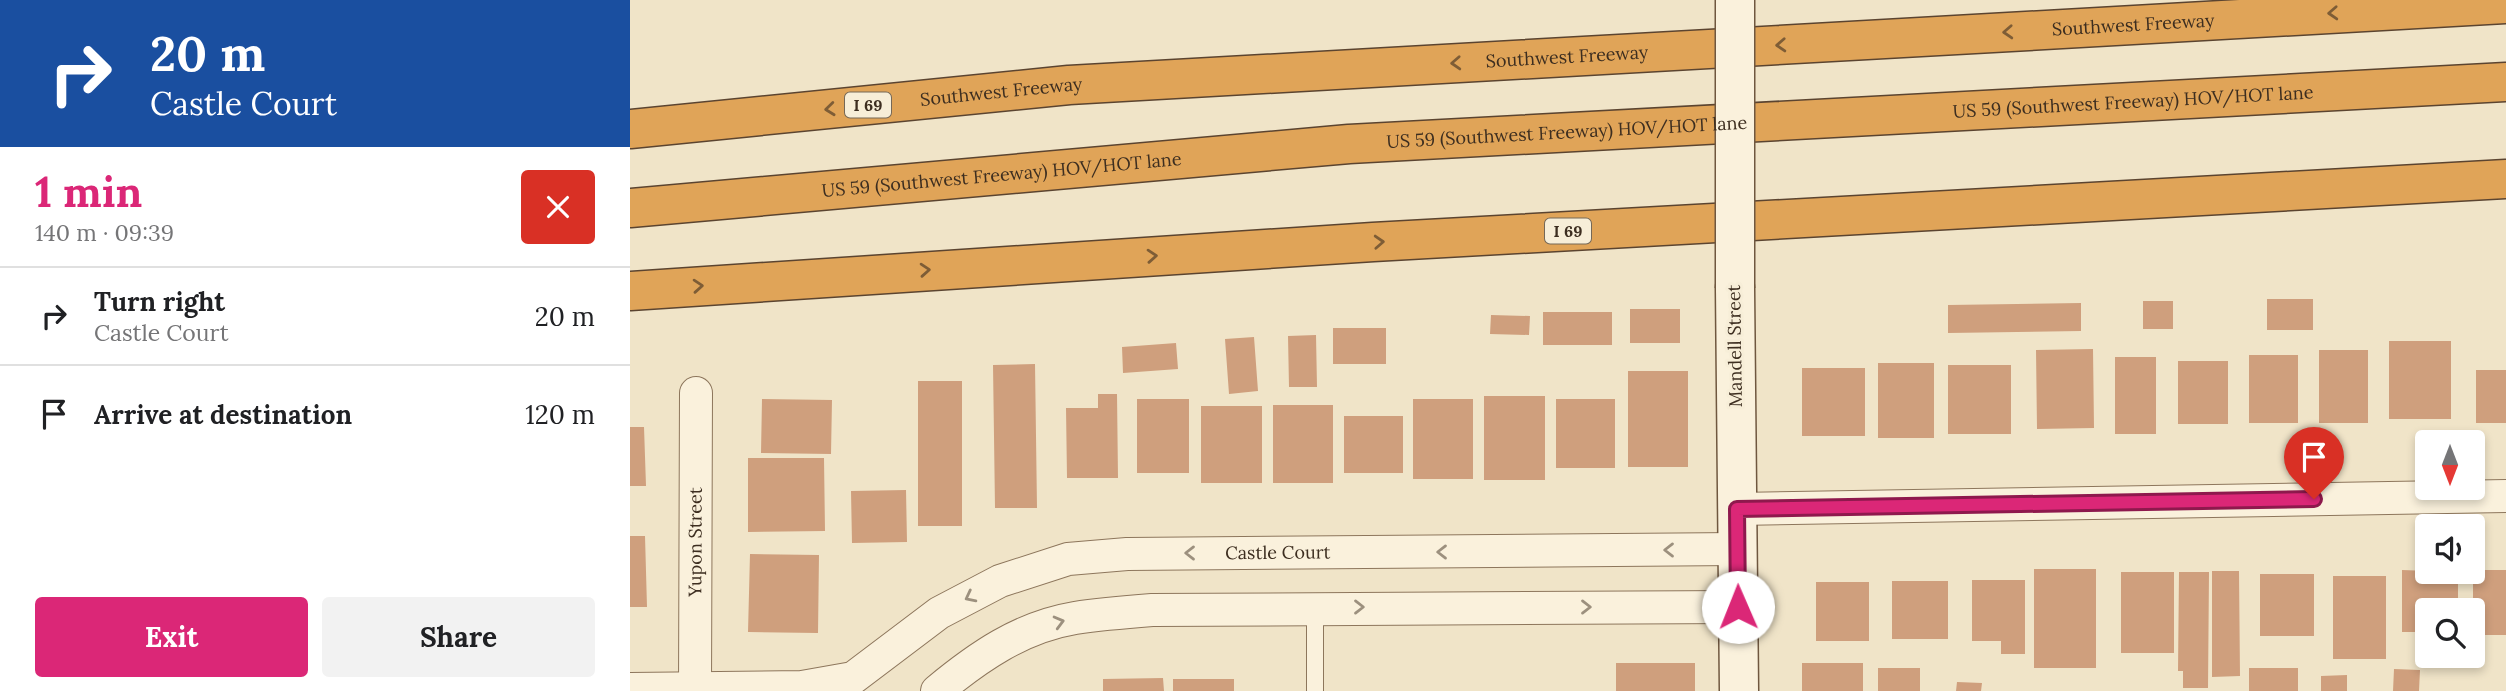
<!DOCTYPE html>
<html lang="en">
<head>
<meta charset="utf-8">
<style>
	:root { --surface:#fff; --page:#f2f2f2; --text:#202124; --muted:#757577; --line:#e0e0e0; --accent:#db2777 }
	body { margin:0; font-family:Lora,serif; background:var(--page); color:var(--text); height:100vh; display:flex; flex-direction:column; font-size:26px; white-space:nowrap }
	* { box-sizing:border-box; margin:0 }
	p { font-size:23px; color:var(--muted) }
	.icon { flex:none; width:38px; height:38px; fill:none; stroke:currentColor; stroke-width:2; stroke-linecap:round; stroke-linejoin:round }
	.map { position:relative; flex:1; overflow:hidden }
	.drawer { display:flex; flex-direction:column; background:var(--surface); width:630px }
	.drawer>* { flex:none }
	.hud { background:#1a4fa0; color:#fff; overflow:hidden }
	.needle { width:46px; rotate:180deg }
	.fabs { position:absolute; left:1785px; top:430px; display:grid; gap:14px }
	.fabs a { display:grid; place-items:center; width:70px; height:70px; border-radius:7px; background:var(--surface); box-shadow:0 4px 10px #0003; font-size:35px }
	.pin { position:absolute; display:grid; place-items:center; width:60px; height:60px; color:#fff; margin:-72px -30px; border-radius:50% 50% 50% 0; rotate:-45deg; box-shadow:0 0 7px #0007 }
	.pin .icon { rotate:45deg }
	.me { position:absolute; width:77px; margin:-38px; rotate:359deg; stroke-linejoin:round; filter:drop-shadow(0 0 5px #0008) }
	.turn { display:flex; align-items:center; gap:24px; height:147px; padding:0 35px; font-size:32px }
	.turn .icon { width:91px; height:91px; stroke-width:2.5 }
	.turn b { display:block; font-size:49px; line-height:60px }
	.round { display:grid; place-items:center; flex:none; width:74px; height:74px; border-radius:7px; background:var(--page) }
	.overview { display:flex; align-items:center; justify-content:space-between; height:119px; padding:0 35px }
	h1 { font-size:42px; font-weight:800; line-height:52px; color:var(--accent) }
	.cta { display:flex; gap:14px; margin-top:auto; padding:14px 35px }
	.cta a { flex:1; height:80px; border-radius:7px; background:var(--accent); color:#fff; font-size:28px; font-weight:800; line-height:80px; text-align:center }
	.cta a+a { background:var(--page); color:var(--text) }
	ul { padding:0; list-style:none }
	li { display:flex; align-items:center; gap:21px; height:98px; padding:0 35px; border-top:2px solid var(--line) }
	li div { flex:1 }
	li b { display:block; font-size:26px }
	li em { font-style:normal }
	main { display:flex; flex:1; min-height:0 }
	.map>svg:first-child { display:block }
</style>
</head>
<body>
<main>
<section class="drawer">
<div class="hud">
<div class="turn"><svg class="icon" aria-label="right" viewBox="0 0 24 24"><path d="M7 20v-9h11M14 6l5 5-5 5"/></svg><div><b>20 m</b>Castle Court</div></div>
</div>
<div class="overview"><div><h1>1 min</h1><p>140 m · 09:39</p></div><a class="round" style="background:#d93025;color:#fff"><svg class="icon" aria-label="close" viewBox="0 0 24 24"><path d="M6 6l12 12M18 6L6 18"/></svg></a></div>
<ul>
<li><svg class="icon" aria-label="right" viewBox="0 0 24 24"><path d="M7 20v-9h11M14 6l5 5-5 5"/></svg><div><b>Turn right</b><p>Castle Court</p></div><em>20 m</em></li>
<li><svg class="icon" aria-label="arrive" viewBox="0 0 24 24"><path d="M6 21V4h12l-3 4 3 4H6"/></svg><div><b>Arrive at destination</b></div><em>120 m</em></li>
</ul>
<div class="cta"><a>Exit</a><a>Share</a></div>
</section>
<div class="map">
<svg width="1876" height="691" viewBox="0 0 1876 691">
	<rect width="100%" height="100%" fill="#f0e4c8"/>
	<path fill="#cf9f7d" d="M1637,299H1683V330H1637Z
		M1513,301H1543V329H1513Z
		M1451,303V331L1318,333V305Z
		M1000,309H1050V343H1000Z
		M913,312H982V345H913Z
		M861,315L900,316L899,335L860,334Z
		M703,328H756V364H703Z
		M686,335L687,387H659L658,336Z
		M624,337L628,391L599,394L595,339Z
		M1759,341H1821V419H1759Z
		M546,343L548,369L493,373L492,347Z
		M1463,349L1464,428L1407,429L1406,350Z
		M1689,350H1738V423H1689Z
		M1619,355H1668V423H1619Z
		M1485,357H1526V434H1485Z
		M1548,361H1598V424H1548Z
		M1248,363H1304V438H1248Z
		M405,364L407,508H365L363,365Z
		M1318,365H1381V434H1318Z
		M1172,368H1235V436H1172Z
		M1846,370H1876V423H1846Z
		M998,371H1058V467H998Z
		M288,381H332V526H288Z
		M468,394H487L488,478H437L436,408H468Z
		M854,396H915V480H854Z
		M132,399L202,400L201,454L131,453Z
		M507,399H559V473H507Z
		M783,399H843V479H783Z
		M926,399H985V468H926Z
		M643,405H703V483H643Z
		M571,406H632V483H571Z
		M714,416H773V473H714Z
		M0,427H14L16,486H0Z
		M118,458H194L195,531L118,532Z
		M276,490L277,542L222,543L221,491Z
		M0,536H15L17,607H0Z
		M120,554L189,555L188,633L118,632Z
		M1404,569H1466V668H1404Z
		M1772,570L1828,572V611H1797V632H1772Z
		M1843,570H1876V635H1843Z
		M1582,571H1609L1610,676L1582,677Z
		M1491,572H1544V653H1491Z
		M1549,572H1579L1578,688H1553V671H1548Z
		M1630,574H1684V636H1630Z
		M1703,576H1756V659H1703Z
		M1342,580H1395V654H1371V641H1342Z
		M1262,581H1318V639H1262Z
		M1186,582H1239V641H1186Z
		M986,663H1065V691H986Z
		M1172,663H1233V691H1172Z
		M1248,668H1290V691H1248Z
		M1619,668H1668V691H1619Z
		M1764,669L1790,670L1789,691H1763Z
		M1717,675V691H1691V676Z
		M533,678L534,691H473V679Z
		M543,679H604V691H543Z
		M1327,682L1352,683L1351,691H1326Z"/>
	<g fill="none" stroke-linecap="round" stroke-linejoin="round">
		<g stroke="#8d765c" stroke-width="18">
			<path id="lane" d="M685,691V607"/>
		</g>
		<g stroke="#8d765c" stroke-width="34">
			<g id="street">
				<path d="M1107,509L1876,496"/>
				<path id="s1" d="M0,689L172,687L223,678L309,613L370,581L438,559L497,554L1107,549"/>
				<path id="s2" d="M65,689L66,393"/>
				<path d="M307,691C348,657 391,627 445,618C471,614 496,612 522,610L1108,607"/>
			</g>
		</g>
		<g stroke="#6f573f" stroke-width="41">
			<path id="secondary" d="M1105,288L1109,691"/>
		</g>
		<g stroke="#5b4430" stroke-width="41">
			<g id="highway">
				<path id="s3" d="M0,129L439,85L1876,4"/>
				<path id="s4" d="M0,208L719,144L1876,82"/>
				<path d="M0,291L743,242L1876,179"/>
			</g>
		</g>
		<use href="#lane" stroke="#faf1dc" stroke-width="16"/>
		<use href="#street" stroke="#faf1dc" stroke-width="32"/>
		<use href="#secondary" stroke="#faf1dc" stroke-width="38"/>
		<use href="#highway" stroke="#e0a458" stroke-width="38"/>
		<g stroke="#6f573f" stroke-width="41" stroke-linecap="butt">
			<path id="secondary-bridge" d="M1105,288V0"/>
		</g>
		<use href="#secondary-bridge" stroke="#faf1dc" stroke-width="38"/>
	</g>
	<defs><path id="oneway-chevron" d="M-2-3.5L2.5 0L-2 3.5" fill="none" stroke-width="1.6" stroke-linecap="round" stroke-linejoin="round" transform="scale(1.75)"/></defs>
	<g stroke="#7e5d36">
		<use href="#oneway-chevron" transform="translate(1703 13) rotate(177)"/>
		<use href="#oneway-chevron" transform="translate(1378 32) rotate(177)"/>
		<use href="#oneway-chevron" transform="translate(1151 45) rotate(177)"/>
		<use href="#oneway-chevron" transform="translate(826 63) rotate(177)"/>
		<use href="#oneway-chevron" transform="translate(200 109) rotate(174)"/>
		<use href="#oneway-chevron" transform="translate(749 242) rotate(-3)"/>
		<use href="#oneway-chevron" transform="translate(522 256) rotate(-4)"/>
		<use href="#oneway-chevron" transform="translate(295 270) rotate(-4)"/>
		<use href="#oneway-chevron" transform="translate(68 286) rotate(-4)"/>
	</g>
	<g stroke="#9c907e">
		<use href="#oneway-chevron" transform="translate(1039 550) rotate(180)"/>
		<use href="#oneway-chevron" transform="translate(812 552) rotate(180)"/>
		<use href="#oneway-chevron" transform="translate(560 553) rotate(180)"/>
		<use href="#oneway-chevron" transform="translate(340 597) rotate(153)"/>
		<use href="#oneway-chevron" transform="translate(729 607)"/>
		<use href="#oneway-chevron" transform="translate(956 607)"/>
		<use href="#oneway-chevron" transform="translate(429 622) rotate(-15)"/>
	</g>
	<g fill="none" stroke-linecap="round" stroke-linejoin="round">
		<g stroke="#8e194d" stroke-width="18">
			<path id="route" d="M1108,607L1107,509L1684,499"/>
		</g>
		<use href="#route" stroke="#db2777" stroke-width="12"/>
	</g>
	<g text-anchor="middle" stroke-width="6" stroke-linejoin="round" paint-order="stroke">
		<g fill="#f7eed8" stroke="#756857" stroke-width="2">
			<rect x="215" y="92.5" width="46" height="25" rx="5"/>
			<rect x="915" y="218.5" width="46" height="25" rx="5"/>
		</g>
		<g font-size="16" font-weight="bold" fill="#3d2e20">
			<text x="238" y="111">I 69</text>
			<text x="938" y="237">I 69</text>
		</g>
		<g font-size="18" fill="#3d2e20" stroke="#f7eed8">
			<text dy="6" stroke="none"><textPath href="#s3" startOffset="1507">Southwest Freeway</textPath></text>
			<text dy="6" stroke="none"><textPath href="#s3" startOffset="940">Southwest Freeway</textPath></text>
			<text dy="6" stroke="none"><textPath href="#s3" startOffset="373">Southwest Freeway</textPath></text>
			<text dy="6" stroke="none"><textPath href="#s4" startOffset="1507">US 59 (Southwest Freeway) HOV/HOT lane</textPath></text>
			<text dy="6" stroke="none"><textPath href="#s4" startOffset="940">US 59 (Southwest Freeway) HOV/HOT lane</textPath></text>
			<text dy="6" stroke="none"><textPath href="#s4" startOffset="373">US 59 (Southwest Freeway) HOV/HOT lane</textPath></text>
			<text transform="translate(1105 346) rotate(-91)" y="6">Mandell Street</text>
			<text dy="6" stroke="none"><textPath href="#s2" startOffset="147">Yupon Street</textPath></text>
			<text dy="6" stroke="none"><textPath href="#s1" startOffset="682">Castle Court</textPath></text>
		</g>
	</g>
</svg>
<div class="fabs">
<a><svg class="needle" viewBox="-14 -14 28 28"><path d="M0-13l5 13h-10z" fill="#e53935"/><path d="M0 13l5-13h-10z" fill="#757577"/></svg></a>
<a><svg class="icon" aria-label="sound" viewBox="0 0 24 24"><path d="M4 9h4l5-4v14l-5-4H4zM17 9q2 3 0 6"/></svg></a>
<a><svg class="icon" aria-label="search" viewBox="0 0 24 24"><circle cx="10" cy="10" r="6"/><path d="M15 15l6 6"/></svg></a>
</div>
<div class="pin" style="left:1684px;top:499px;background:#d93025"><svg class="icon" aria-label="arrive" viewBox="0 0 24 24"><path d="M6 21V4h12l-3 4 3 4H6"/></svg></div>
<svg class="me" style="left:1108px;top:607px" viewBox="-20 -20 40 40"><circle r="19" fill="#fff"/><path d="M0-13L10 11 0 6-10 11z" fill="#db2777"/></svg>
</div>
</main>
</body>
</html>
